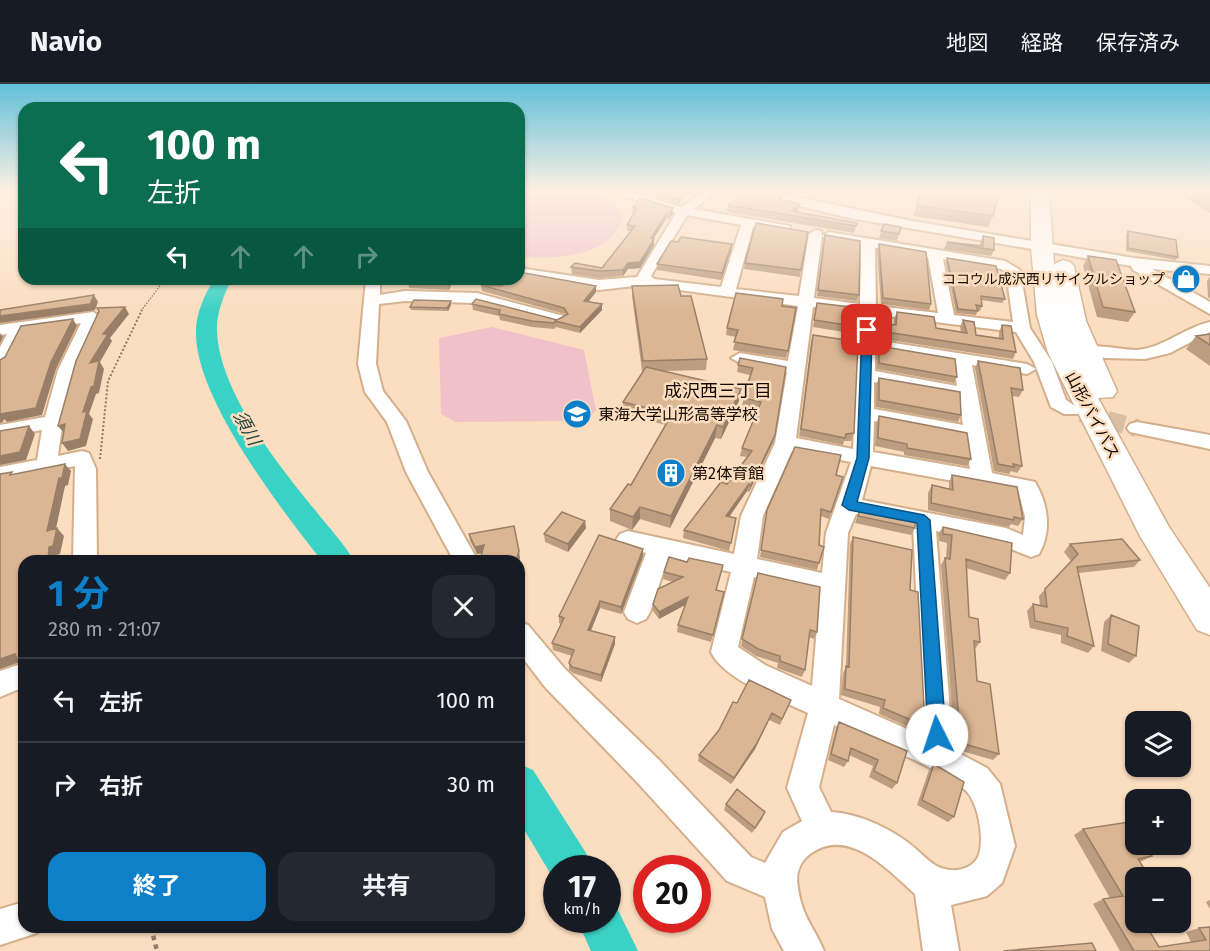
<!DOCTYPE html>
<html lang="ja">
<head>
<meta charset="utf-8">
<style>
	:root { --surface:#171b24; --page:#242831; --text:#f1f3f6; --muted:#9ea1a6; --line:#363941; --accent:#0e80ca }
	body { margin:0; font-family:"Fira Sans","Noto Sans JP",sans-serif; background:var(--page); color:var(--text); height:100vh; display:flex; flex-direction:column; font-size:22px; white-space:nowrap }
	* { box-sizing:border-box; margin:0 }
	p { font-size:20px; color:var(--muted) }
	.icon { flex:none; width:33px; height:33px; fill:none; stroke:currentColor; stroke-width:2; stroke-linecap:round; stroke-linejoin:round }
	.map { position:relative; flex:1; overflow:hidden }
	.side { position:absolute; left:18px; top:471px; width:507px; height:378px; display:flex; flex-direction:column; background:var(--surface); border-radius:18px; box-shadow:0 2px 4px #0004 }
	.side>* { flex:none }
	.top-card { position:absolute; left:18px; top:18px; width:507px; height:183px; border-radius:18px; box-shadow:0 2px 4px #0004; background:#0b6e4f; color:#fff; overflow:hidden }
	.buttons { position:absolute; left:1125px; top:627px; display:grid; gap:12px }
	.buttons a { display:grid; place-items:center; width:66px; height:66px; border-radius:12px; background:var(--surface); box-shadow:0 2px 4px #0004; font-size:30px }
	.speed { position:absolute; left:543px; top:771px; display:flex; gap:12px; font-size:30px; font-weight:700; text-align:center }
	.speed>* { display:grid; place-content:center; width:78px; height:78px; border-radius:50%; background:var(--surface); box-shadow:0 2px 4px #0004; line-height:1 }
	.speed small { font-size:15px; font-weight:400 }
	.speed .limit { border:9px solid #d22; background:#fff; color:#111 }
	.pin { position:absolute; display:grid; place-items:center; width:51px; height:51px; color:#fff; margin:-26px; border-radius:12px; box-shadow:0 3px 9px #0006 }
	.me { position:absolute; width:66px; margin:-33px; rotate:356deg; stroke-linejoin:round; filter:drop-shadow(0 0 4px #0008) }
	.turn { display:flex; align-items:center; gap:21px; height:126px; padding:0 30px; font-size:27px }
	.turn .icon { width:78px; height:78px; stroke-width:2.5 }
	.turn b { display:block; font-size:42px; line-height:51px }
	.lanes { display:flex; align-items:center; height:57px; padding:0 30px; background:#0003; justify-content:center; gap:30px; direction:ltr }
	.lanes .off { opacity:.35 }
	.round { display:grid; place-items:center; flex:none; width:63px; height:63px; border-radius:18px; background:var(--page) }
	.summary { display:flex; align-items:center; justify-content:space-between; height:102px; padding:0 30px }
	h1 { font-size:36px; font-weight:700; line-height:45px; color:var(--accent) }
	.button { display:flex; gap:12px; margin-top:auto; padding:12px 30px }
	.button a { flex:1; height:69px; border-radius:18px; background:var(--accent); color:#fff; font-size:24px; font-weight:700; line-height:69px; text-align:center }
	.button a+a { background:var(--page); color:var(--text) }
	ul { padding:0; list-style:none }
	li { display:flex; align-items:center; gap:18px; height:84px; padding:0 30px; border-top:2px solid var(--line) }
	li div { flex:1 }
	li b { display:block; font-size:22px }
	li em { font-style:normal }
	header { display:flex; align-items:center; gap:36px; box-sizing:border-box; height:84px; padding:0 30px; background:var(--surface); border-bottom:2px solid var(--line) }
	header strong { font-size:28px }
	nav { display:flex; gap:33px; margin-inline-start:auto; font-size:21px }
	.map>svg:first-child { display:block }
</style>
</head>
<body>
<header>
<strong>Navio</strong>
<nav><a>地図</a><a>経路</a><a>保存済み</a></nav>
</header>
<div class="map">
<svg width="1210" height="867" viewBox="0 0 1210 867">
	<rect width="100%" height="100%" fill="#fbddc0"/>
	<path fill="#f1c1ca" d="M519,107L598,109L617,122L623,132C610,175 557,175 519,173Z
		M492,243L584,266L596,327L582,337L456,338L441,330L439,254Z"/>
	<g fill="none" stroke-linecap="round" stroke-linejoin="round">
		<path fill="#3ad2c4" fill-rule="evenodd" d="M214,195H232C224,210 216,230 217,247C219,307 278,381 315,426C328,443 344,459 354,477H322C281,425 194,313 196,247C196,229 205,210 214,195Z
			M519,680L533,686L586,769L592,784H556V799L519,737Z
			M608,817L615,820L638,867H591L577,836H608Z"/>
		<path stroke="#d9bea3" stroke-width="18" stroke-dasharray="18 9" stroke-linecap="butt" d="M1081,329L1137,344"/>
		<g stroke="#d3af8c" stroke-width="4">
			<path id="minor" d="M16,107H24V111L18,110Z
				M608,107H626L681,123L705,107H718L694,125L790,142V148L785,149L753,143L736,205L799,212L809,150L816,146L821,147L822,152L829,148L1005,177L1020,186L1030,244L1052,278L1066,316L1081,326L1078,330H1064L1051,323L1034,278L1016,248L813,223L796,354L853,365L858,263L845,261L843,257L851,252L858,253L861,243H873L875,256L1027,280L1036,285L1027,290L972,281L992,389L1035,398C1048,420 1052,447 1039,470L1031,473L1001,461L936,447L953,666L987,684L1000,700L1015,762L1002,799L987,812L951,821L959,867H923L915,810C888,786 850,744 813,768C800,776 795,789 798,804C802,833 814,843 824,867H784L772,845L765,813L727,797L637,698L545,603L519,569V538L528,541L565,585L659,676L751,773L765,779L783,748L802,737L787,704L808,629C781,616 724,596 711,568L731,488L668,474L650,528L646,535L637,539L628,535L624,528L646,469L620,462L616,456L620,450L628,447L734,470L741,432L775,359L787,288L740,279L731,274L740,269L788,277L798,222L643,201L599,206L519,192V184L599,196L637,193L676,129ZM687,131L741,141L721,203L654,195L651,192ZM822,152L829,156L861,161L860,220L814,214ZM875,164L928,173L938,229L876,222ZM943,175L1001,185L1006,188L1013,238L954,231ZM875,266L954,279L957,302L875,287ZM874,298L959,313L963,341L874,325ZM874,337L965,354L970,385L873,368ZM792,367L851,378L826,449L822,489L757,475L763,432ZM871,382L1019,409L1025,433L1023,451L1006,444L862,416ZM856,430L913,442L923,652L839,615L848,449ZM754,493L820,508L812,602L765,581L738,563ZM834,641C873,659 931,679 964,705C979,717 985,757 978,773C973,783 961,787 951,786C933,785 924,771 910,760C887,743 860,730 831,728L819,703Z
				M751,107H769L912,137L1134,174L1210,182V190L1152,185L1210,218V230L1133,186L1131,182L850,134L783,118Z
				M366,195H380V211L405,207L477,209L564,232L566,235L558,240L477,219L405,217L379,220L376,280L383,307L406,337L428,388L478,477H454L406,388L387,338L365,308L358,280Z
				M93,228L101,233C77,277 64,322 58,372L82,367L89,369L96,385L97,477H73L75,382L0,397V383L37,376L42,346L0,353V341L45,333L58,286L81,239L25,247L9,279L0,284V263L7,250L0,251V241Z
				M1210,238V248L1170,269L1145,275L1105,274L1079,270L1076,266C1083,257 1122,266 1136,266C1164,264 1183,244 1210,238Z
				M1137,338L1210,351V365L1130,348L1127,344L1130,340Z
				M24,579V603L0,613V587Z
				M24,818V843H39L37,849L0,861V825Z"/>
		</g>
		<g stroke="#d3af8c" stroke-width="3">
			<path id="highway" d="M1031,107H1049L1054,180L1063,176L1070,178L1074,182L1086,237L1117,307L1113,313L1098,314L1169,443L1210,504V551L1197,546L1140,452L1048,269L1037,231L1031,163Z"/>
		</g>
		<path stroke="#917b67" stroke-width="1.5" stroke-dasharray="1.5 1.5" stroke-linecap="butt" d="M141,227L165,195"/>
		<path stroke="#917b67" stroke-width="2" stroke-dasharray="2 2" stroke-linecap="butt" d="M100,375L108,297L142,226"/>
		<path stroke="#917b67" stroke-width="4.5" stroke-dasharray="4.5 4.5" stroke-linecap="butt" d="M151,843L157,867"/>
		<use href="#minor" fill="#fff" fill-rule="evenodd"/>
		<use href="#highway" fill="#fff" fill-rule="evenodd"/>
	</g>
	<path fill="#bc9d7f" d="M636,107H694L683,111V114L679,120Z
		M778,107H792L790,109Z
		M922,107L993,132L988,143L913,132Z
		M1160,107H1210V129L1180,110Z
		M782,112L781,115L798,127L797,129L857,139L854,149L727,128L728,121Z
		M633,124L673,130L669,135H666L654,154V161L640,184L628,185L623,192L599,194L572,190L571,183L602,184L631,147H627V141L634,130L632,129Z
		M884,140L901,143L897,157L879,154Z
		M1128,147L1178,173L1176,176L1126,167V150Z
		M825,151L859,211L857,217L817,212Z
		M983,152L994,166L991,172L944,165L947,158L980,162V159Z
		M678,158L732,160L731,166L721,196L657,186V180Z
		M879,160L931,220L929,226L881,220L877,166Z
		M1088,172L1135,228L1128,238L1097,233L1083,182Z
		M947,174L1005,215L1002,219L981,216L982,222L980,227L978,226L976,231L956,229L946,178Z
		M745,179L801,186L800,193L744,185Z
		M1210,193V214L1208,213L1207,197Z
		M382,195H451L452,198L449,206L409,204L408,199L382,198Z
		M481,201L502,202H596V208L588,218L602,220V226L580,249L556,243L554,245L532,243L500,236L499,232L473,226L472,220L557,236L565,231V230L482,207Z
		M632,202L681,212L707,275L706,286L665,287L739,317L721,355L715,354L670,444L640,435L632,446L610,437V425L631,401L666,341L623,330V318L643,287H642L632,212Z
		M451,217V221L448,227L411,226L410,223Z
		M817,219L859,243L856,250L813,243Z
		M782,222L788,267L786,274L733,266L736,253L726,251L727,244Z
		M897,228L936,244L961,248L960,243L963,236L976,251L999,254V248L1002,241L1016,268L1013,275L877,254V246L880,239L894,241V235Z
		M1210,250V282L1186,265L1196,252Z
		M813,251L854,349L851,357H844L843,361L799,352L811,258Z
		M879,262L957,293L954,299L877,285V269Z
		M978,277L1023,306L1019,313L1012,312L1022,382L1017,389L1011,387L1009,390L994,387L975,284Z
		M738,281L786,283L773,358L749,408L747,407L729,432L736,434L729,467L683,454L684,446L727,400L747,373L740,372L742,364L758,325L742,321L750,291L737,288Z
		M879,294L961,331L958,338L876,323V301Z
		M879,332L971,375L967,382L904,371V368L875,362L876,340Z
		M836,391L843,393L829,435L821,432L819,479L817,486L760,473L767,426Z
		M952,391L1023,435L1018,442L1011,440L1009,443L928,426V409L932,401L949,405V398Z
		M860,425L915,444L911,451L855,439Z
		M943,443L1010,489L1005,496L966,484L969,533L980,558L975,565L977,597L999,670L993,676L955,665L941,481L945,474H946L947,459L939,457L938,450Z
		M586,444L568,468L545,458L544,450Z
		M469,450L520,474L519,477H480L482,469L477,470L470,457Z
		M853,453L910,506L925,642L920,648L879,630L880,623L841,611L843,589L846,583L850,460Z
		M1070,460L1140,476L1134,483L1078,489L1094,562L1088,569L1061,559V551L1030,544L1027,527L1033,520L1040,522L1039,512L1071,477L1064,468Z
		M643,465V472L621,530L600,524L591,547L615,553V560L601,598L573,589L569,586V579L572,572L553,566L552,559L561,540L559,539V532Z
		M669,473L717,506L724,508L711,558L677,548L678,541L685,521L659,535L653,527V520L673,498L663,495L664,488Z
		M758,489L817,548L814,555L809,553L805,586L802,593L777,584L778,579L756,572L741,562Z
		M1111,531L1136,572L1129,579L1101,567L1104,538Z
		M791,616L780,641L769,636L755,665L731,700L698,677L699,671L719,646L737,619Z
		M839,638L907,667L897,699L892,705L869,693L873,682L849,671L848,677L844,683L828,676L836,644Z
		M934,680L954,733L948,738L917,721L929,686Z
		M726,720L763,734L752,749L724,726Z
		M1083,745L1152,772L1140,778L1136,794V817L1132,818L1159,863L1191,858L1186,848L1199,844L1210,843V867H1120L1093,820L1103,815L1110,814L1074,751Z
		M1210,816V825L1206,818Z"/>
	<path fill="#997f68" d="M683,107H694L683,111V114L679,120V108Z
		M800,120L798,127L793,131L791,127Z
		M673,124V130L669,135L670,129Z
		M667,129L666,135L650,160L651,154Z
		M654,155V161L640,184L628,185L623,192V186L628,179Z
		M732,160L731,166L721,196L722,189Z
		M448,195H451L452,198L449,206Z
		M596,202V208L584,223V217Z
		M94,211L98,218L95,226L0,239V232Z
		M451,217V221L448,227L447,224Z
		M602,220V226L580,249V243Z
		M125,223L129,230L110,254L112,257L100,278L104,285L99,309L96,310L89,330L93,335L86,362L68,367L62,359L83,328L90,279L103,250Z
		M73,235L77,242L56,285L42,331L7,338L4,335L3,338L0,339V324L51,278Z
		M0,249L3,253L0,259Z
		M741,305L739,317L721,355L723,343Z
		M65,340L64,349L58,342Z
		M717,341L715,354L670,444L671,432Z
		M29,342L35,350L26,376L0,381V372Z
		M775,351L773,358L749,408L751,401Z
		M65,380L71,387L68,401L65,402L54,454L47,447L59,394Z
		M749,400L747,407L725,439L726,432Z
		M640,423V435L632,446L633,433Z
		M585,437L586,444L568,468V460Z
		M57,444L64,452L60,470L56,471L55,477H48L49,463Z
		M484,461L486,469L477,470L475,463Z
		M643,465V472L621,530V523Z
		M519,467L520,474L519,477H516Z
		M688,513L687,520L659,535V528Z
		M600,517V524L588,553V546Z
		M615,553V560L601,598V591Z
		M15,570L24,574V582L20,578L0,585V575Z
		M772,629L755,665L731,700L734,694Z"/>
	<path fill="#dbb694" stroke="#997f68" stroke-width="1.5" d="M650,107H683L679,108L684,109L679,116Z
		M768,107L782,112L779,115L800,120L791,127L857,139L856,142L728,121L743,110L760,115Z
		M922,107H999L993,132L916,121Z
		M1201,107H1210V112Z
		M640,114L673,124L670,129H667L651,154L654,155L640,178L628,179L623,186L599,187L571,183L575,179L602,184L635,142L627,141L637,124H633Z
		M756,139L808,148L801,186L745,179Z
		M884,140L901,143L899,150L881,147Z
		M1128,147L1176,156L1178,173L1128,164Z
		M825,151L860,157L859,211L818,206Z
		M983,152L994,154V166L947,158L983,162Z
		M681,153L732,160L722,189L657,180L671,157L678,158Z
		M879,160L926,168L931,220L883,214Z
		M1088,172L1116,176L1135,228L1103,223Z
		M947,174L996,182L1005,215L981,212L982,222L976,221L978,227L958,225Z
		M519,188L596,202L584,217L602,220L580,243L555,237L554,239L532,237L499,230L500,226L472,220L476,215L557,236L568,230L564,224L481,201L502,202L509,195H519Z
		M678,201L681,212H691L707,275L643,277L632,202Z
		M736,209L783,215L782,222L796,224L788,267L734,258L738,246L727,244Z
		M94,211L90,220L0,232V226Z
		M414,216L451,217L447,224L410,223Z
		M817,219L859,224V243L814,236Z
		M125,223L103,250H108L90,279L99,277L94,302L91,303L83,328L87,327L80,355L62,359L65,340L58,342L76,277L99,227L97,224Z
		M897,228L934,233L936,244L967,249L963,236L974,238L976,251L1003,255L1002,241L1011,242L1016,268L880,247V239L896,241Z
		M73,235L51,278L36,324L0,330V276L5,273L21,242Z
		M1210,250V261L1196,252Z
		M813,251L858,258L854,349L846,350L845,354L801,345Z
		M879,262L955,275L957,293L879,279Z
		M740,274L786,283L775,351L751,401L749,400L726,432L736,434L731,459L684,446L721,398L727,400L752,367L742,364L761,318L743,314L753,284L738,281Z
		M978,277L1020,284L1023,306L1011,304L1022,382L1013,380L1014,383L998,380Z
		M646,283L741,305L723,343L717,341L671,432L640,423L633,433L610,425L628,400L631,401L672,330L623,318Z
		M879,294L960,308L961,331L879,316Z
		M879,332L967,349L971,375L907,364V360L878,354Z
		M29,342L20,368L0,372V347Z
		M795,363L841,371L836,391L843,393L831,428L821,425L819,461L824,463L819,479L761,466L767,426Z
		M65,380L62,394H59L47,447L57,444L53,462L49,463L48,477H24V574L18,577L15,570L0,575V390L12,388L10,391Z
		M952,391L1017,403L1023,435L1014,433V436L931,419L932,401L953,406Z
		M860,425L915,437V444L858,432Z
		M562,428L585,437L568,460L544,450Z
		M514,442L519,467L516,477H480L484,461L475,463L469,450Z
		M943,443L1012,459L1010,489L966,475L969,533L978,535L980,558L974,557L977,597L990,600L999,670L961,659L945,474L950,475L952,451L943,450Z
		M599,451L643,465L621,523L600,517L588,546L615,553L601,591L572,583L569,579L574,566L552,559L564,534L559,532Z
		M853,453L912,466L910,506L918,508L925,642L883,624L885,616L845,605L846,582L849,583Z
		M1122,455L1140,476L1077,483L1094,562L1067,552L1068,544L1035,537L1033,520L1047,523L1045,505L1078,470L1070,460Z
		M669,473L687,478L689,474L723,481L716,506L724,508L713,551L678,541L688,513L659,528L653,520L658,505L683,493L664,488Z
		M758,489L820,503L817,548L810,546L805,586L780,577V572L758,565L742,555Z
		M1111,531L1139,542L1136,572L1108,560Z
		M749,596L791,616L782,635L772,629L757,659L734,694L699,671L719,646L733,618L737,619Z
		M839,638L907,667L897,699L874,687L878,676L851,664L848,677L831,670Z
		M934,680L964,698L954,733L922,716Z
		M737,705L765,728L755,744L726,720Z
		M1129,738L1136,747V760H1144L1152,772L1138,775L1150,794H1136V814L1130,815L1136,824V838H1144L1159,863L1206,856L1199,844L1210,843V867H1134L1103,815L1123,812L1083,745Z
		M1092,859L1096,867H1003Z"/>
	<linearGradient id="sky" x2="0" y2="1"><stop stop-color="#62c0da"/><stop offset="0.47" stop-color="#fdf0e3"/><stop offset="1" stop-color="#fdf0e3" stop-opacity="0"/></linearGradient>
	<rect width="1210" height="228" fill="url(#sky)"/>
	<path fill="#0e80ca" stroke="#095383" stroke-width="1.5" d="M867,243L872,246L869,374L857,418L924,431L930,436L946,651L943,657L937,659L931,657L928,651L917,439L849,426L842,421L857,374L862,246Z"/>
	<defs>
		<g id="shop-disc" transform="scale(1.5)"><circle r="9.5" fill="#0e80ca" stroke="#fbddc0"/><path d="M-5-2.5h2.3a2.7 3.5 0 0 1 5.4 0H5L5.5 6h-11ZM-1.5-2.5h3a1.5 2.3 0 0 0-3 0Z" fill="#fff"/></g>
		<g id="school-disc" transform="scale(1.5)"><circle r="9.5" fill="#0e80ca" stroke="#fbddc0"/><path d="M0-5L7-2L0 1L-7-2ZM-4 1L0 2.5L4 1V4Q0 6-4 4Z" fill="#fff"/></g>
		<g id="building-disc" transform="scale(1.5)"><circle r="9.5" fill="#0e80ca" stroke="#fbddc0"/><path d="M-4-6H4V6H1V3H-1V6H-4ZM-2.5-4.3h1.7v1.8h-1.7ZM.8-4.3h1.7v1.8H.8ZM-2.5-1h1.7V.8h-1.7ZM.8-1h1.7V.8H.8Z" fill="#fff"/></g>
	</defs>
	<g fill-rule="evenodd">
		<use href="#shop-disc" x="1186" y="195"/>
		<use href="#school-disc" x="577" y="330"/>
		<use href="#building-disc" x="671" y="389"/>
	</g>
	<g text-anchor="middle" stroke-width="5" stroke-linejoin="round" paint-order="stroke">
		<g font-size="14" fill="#170b01" stroke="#fbddc0" text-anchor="end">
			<text x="1165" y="200">ココウル成沢西リサイクルショップ</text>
		</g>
		<g font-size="16" fill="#170b01" stroke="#fbddc0" text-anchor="start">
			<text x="598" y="336">東海大学山形高等学校</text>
			<text x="692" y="395">第2体育館</text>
		</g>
		<g font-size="16" fill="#170b01" stroke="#fbddc0">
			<text transform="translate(1093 331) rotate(62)" y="6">山形バイパス</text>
		</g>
		<g font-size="18" fill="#170b01" stroke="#fbddc0">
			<text x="718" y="313">成沢西三丁目</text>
		</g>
		<g font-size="18" font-style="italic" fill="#254440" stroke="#fbddc0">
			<text transform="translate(247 344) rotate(61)" y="6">須川</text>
		</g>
	</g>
</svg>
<div class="buttons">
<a><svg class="icon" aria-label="layers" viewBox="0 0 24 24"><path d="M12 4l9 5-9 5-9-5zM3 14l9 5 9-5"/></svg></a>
<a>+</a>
<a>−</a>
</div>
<div class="speed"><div>17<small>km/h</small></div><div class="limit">20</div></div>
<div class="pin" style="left:867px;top:246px;background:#d93025"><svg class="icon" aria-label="arrive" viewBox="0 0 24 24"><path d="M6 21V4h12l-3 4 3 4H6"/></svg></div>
<svg class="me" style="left:937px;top:651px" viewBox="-20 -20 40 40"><circle r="19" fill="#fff"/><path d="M0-13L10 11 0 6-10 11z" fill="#0e80ca"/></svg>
<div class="top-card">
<div class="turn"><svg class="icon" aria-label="left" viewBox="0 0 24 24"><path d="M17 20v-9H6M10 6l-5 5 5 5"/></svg><div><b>100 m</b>左折</div></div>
<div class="lanes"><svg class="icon" aria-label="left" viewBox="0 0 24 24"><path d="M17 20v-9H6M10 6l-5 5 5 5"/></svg><svg class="icon off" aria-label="ahead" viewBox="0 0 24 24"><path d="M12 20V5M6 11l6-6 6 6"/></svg><svg class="icon off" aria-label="ahead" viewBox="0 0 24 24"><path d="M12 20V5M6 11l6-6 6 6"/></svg><svg class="icon off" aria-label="right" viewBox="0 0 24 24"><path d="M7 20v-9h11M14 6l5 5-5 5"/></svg></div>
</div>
<section class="side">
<div class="summary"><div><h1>1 分</h1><p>280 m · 21:07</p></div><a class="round"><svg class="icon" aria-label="close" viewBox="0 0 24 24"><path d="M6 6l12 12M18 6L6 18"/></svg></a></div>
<ul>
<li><svg class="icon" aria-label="left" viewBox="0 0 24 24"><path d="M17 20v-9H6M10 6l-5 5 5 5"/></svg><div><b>左折</b></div><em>100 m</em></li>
<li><svg class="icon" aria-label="right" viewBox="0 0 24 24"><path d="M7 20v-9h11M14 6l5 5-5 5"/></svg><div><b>右折</b></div><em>30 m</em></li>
</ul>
<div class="button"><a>終了</a><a>共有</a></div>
</section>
</div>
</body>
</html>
